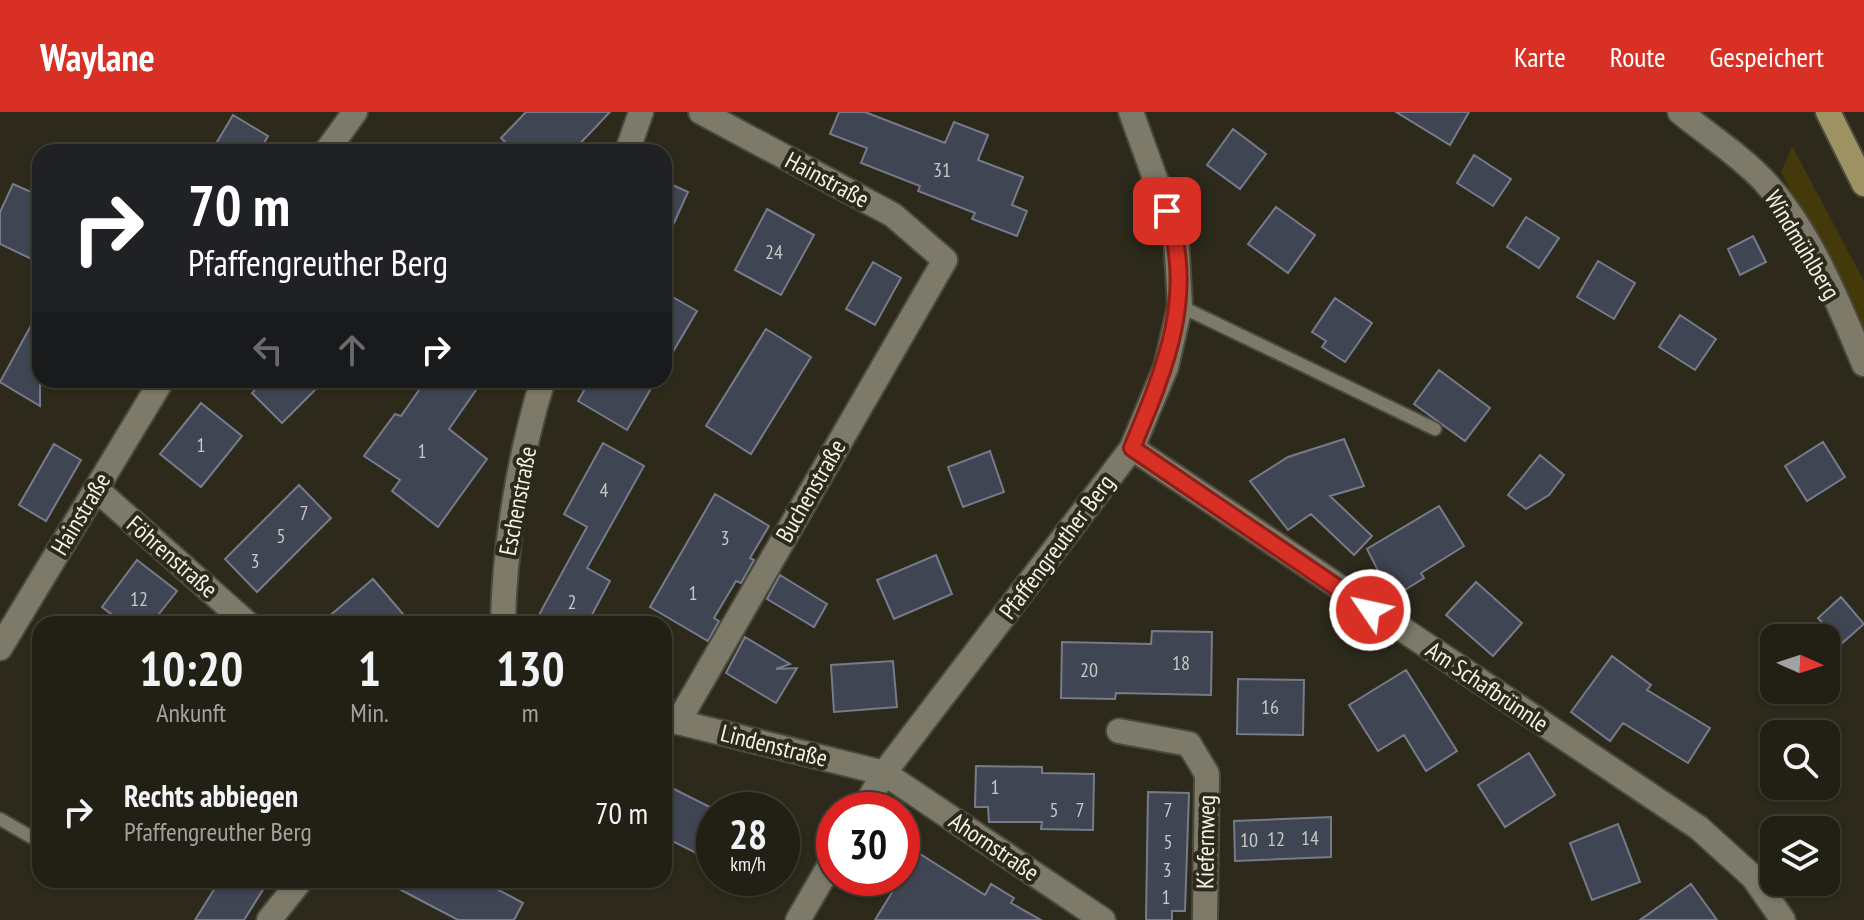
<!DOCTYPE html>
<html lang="de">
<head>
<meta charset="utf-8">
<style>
	:root { --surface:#222015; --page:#2a281e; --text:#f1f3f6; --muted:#a2a3a0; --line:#3f3e34; --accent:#d93025 }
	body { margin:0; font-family:"PT Sans Narrow",sans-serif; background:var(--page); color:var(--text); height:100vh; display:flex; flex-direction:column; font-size:30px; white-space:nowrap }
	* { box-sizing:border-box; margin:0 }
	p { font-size:26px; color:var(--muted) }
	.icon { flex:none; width:44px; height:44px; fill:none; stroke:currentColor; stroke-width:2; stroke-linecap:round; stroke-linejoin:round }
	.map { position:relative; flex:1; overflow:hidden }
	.side { position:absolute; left:32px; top:504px; width:640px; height:272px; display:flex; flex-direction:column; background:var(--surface); border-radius:24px; box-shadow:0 2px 6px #0004,0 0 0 2px var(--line) }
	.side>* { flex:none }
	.top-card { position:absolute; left:32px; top:32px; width:640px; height:244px; border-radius:24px; box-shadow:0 2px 6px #0004,0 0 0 2px var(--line); background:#202124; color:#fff; overflow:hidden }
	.needle { width:52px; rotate:93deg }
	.buttons { position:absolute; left:1760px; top:512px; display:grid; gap:16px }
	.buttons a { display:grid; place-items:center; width:80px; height:80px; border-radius:16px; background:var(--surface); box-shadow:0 2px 6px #0004,0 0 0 2px var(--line); font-size:40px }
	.speed { position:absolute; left:696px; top:680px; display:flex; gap:16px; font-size:40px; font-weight:700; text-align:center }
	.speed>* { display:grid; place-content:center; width:104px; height:104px; border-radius:50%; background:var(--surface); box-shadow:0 2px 6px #0004,0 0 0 2px var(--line); line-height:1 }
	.speed small { font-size:20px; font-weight:400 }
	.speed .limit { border:12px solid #d22; background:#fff; color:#111 }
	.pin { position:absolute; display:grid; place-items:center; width:68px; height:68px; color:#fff; margin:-34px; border-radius:16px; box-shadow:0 4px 12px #0006 }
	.me { position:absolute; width:88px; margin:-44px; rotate:304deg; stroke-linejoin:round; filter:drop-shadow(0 0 6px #0008) }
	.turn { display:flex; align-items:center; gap:28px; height:168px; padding:0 24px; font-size:36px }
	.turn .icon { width:104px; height:104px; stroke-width:2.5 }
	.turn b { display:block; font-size:56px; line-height:68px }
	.lanes { display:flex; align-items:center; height:76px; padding:0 24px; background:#0003; justify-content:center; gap:40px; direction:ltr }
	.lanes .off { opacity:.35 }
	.eta { display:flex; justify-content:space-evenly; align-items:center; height:136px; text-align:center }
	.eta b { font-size:48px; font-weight:700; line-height:56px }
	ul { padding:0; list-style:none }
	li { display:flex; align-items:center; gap:24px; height:120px; padding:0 24px }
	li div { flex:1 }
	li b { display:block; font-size:30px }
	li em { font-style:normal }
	header { display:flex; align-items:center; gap:48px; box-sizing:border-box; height:112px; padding:0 40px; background:var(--accent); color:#fff }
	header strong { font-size:38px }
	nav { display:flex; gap:44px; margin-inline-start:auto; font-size:28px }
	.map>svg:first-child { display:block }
</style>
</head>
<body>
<header>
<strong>Waylane</strong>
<nav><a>Karte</a><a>Route</a><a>Gespeichert</a></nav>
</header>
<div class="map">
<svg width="1864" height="808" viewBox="0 0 1864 808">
	<rect width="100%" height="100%" fill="#2d2a1c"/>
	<path fill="#43390a" d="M1792,34L1864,169V225L1781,60Z"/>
	<path fill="#404553" stroke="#767b8b" stroke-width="2" d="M526,0H610L572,40H515L501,26Z
		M839,0H865L945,31L954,10L988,23L978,48L1023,65L1012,93L1027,99L1017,124L972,107L975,101L918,79L920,74L861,51L867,36L830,22Z
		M1396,0H1469L1450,33Z
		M233,3L268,24L259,40H211Z
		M1233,17L1266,42L1240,77L1207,53Z
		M1474,43L1511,67L1493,94L1457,71Z
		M664,69L688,80L664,133Z
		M13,72L40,84V151L0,132V100Z
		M1276,95L1315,123L1288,161L1248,132Z
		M767,97L814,123L781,183L735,158Z
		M1526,105L1559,126L1539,156L1507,135Z
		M1753,124L1766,150L1740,163L1728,137Z
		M1598,149L1635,171L1614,207L1577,185Z
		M873,150L901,166L875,213L846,197Z
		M664,180L697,199L664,255Z
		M1335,186L1372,211L1345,250L1322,235L1326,229L1312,220Z
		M40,197V294L0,270Z
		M1680,203L1716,227L1695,258L1659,235Z
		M766,217L811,245L751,342L706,314Z
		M1439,258L1490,296L1465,329L1414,292Z
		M264,268H325L282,311L252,281Z
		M426,268H483L449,317L487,347L438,415L392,379L400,368L364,344L395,302L401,304Z
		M590,268H656L627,318L578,289Z
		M201,291L242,324L201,375L160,342Z
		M1344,327L1364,374L1330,384L1372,424L1354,443L1311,402L1288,418L1250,369L1288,345Z
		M1823,330L1845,365L1807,389L1785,354Z
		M603,331L644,354L587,456L610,469L587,512H534L587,415L564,402Z
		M54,332L81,348L46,409L19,393Z
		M990,339L1004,380L963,395L948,355Z
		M1540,343L1564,363L1549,383L1526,397L1508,383Z
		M299,373L331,406L257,480L225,447Z
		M715,382L769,414L750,446L754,448L741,471L736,469L714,506L719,509L708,529L650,495Z
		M1439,394L1464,434L1421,461L1424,466L1392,486L1367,437Z
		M936,443L952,482L894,507L877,468Z
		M137,448L177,479L151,512H124L102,495Z
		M780,463L827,492L814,515L767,487Z
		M373,467L403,502L392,512H320Z
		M1476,470L1522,511L1493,544L1446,503Z
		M1841,485L1864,512L1841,532L1818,506Z
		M1152,519L1212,520L1211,583L1116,581L1115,587L1061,586L1062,530L1151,532Z
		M745,525L790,552L776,557L797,556L776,591L726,561Z
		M1612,544L1651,573L1647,578L1710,616L1688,651L1623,611L1610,629L1571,600Z
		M893,549L897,595L834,600L831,553Z
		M1406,558L1457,639L1426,659L1404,623L1378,639L1349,593Z
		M1238,567L1304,568L1303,623L1237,622Z
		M1529,641L1555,683L1505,715L1478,673Z
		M976,654L1042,655V661L1094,662L1093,718L1041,717L1042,710H989L988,695H975Z
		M664,672L714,697V750L664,725Z
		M1148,680L1189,681L1185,799H1172V808H1146Z
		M1331,705V745L1235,749L1234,709Z
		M1618,712L1640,770L1592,788L1570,731Z
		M917,740L985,783L991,772L1014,786L1011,791L1041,808H875Z
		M220,768H269L244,808H195Z
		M382,768H480L523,791L514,808H458Z
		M1691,772L1717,808H1640Z"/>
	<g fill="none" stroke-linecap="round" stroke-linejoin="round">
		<g stroke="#4b493b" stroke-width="16">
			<path id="service" d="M1180,194L1435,317
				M0,707L40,730"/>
		</g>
		<g stroke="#4b493b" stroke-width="28">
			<path id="minor" d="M1680,0C1708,23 1741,44 1765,70C1811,121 1838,190 1864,252
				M326,40L355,0
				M627,40L641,0
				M1132,336L1699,716L1753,765L1783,808
				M96,377L248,512
				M503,512C504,436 520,340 543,268
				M0,536L162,268
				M664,610H678L884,661L1103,808
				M678,610L945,148L893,103L701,0
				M1119,619L1189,632L1207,662L1205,808
				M863,698L884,661L1132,336L1166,255L1180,194L1176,124L1131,0
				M269,808L301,768
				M798,808L834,746"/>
		</g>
		<g stroke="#4b493b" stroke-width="28">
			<path id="primary" d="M1828,0L1864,72"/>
		</g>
		<use href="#service" stroke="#7e7a69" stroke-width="12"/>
		<use href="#minor" stroke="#7e7a69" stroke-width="24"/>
		<use href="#primary" stroke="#9d9262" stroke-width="24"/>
	</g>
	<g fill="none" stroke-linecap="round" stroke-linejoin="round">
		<g stroke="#8d1f18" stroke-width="20">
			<path id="route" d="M1167,99C1197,183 1164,259 1132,336L1370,498"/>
		</g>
		<use href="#route" stroke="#d93025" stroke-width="14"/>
	</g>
	<g text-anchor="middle" stroke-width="8" stroke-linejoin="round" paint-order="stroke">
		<g font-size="20" fill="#c7c7c3">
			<text x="942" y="65">31</text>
			<text x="774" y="147">24</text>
			<text x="201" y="340">1</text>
			<text x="422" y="346">1</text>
			<text x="604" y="385">4</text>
			<text x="304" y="408">7</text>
			<text x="281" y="431">5</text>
			<text x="725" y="433">3</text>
			<text x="255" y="456">3</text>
			<text x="693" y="488">1</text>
			<text x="139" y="494">12</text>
			<text x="572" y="497">2</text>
			<text x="1181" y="558">18</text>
			<text x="1089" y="565">20</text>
			<text x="1270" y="602">16</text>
			<text x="995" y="682">1</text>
			<text x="1054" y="705">5</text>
			<text x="1080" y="705">7</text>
			<text x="1168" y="705">7</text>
			<text x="1310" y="733">14</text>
			<text x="1276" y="734">12</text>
			<text x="1249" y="735">10</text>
			<text x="1168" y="737">5</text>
			<text x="1167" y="765">3</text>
			<text x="1166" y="792">1</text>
		</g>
		<g font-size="24" fill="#f4f2e8" stroke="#2d2a1c">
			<text transform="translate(827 68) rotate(28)" y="8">Hainstraße</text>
			<text transform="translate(1802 133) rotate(59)" y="8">Windmühlberg</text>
			<text transform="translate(811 379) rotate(-60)" y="8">Buchenstraße</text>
			<text transform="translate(518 389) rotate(-79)" y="8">Eschenstraße</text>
			<text transform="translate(81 402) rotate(-59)" y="8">Hainstraße</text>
			<text transform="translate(1057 435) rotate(-53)" y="8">Pfaffengreuther Berg</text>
			<text transform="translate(172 445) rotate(41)" y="8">Föhrenstraße</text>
			<text transform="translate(1487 575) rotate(34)" y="8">Am Schafbrünnle</text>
			<text transform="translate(774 634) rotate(14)" y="8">Lindenstraße</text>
			<text transform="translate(1206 730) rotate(-89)" y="8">Kiefernweg</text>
			<text transform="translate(994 735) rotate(34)" y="8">Ahornstraße</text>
		</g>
	</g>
</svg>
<div class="buttons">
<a><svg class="needle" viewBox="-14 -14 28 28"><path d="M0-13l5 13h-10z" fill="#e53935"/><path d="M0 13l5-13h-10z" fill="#a2a3a0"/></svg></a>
<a><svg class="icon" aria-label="search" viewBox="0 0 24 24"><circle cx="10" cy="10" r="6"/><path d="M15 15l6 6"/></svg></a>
<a><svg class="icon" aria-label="layers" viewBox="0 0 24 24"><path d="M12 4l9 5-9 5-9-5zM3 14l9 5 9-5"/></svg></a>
</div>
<div class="speed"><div>28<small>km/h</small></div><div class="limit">30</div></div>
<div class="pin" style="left:1167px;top:99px;background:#d93025"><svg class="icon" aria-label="arrive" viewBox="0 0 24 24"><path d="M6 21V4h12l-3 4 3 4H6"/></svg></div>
<svg class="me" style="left:1370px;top:498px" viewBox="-20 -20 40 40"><circle r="17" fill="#d93025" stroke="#fff" stroke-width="3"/><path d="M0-11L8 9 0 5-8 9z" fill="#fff"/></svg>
<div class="top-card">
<div class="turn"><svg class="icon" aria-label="right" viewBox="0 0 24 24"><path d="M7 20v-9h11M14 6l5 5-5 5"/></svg><div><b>70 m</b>Pfaffengreuther Berg</div></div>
<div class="lanes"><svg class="icon off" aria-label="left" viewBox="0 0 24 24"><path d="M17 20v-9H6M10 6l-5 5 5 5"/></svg><svg class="icon off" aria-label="ahead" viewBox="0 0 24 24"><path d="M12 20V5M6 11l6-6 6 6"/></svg><svg class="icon" aria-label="right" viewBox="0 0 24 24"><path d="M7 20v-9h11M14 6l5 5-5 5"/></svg></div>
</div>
<section class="side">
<div class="eta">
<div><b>10:20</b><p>Ankunft</p></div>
<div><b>1</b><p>Min.</p></div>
<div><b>130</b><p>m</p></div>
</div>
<ul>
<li><svg class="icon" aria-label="right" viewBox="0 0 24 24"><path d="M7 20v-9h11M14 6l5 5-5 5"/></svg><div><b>Rechts abbiegen</b><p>Pfaffengreuther Berg</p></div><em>70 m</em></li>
</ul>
</section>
</div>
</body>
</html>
